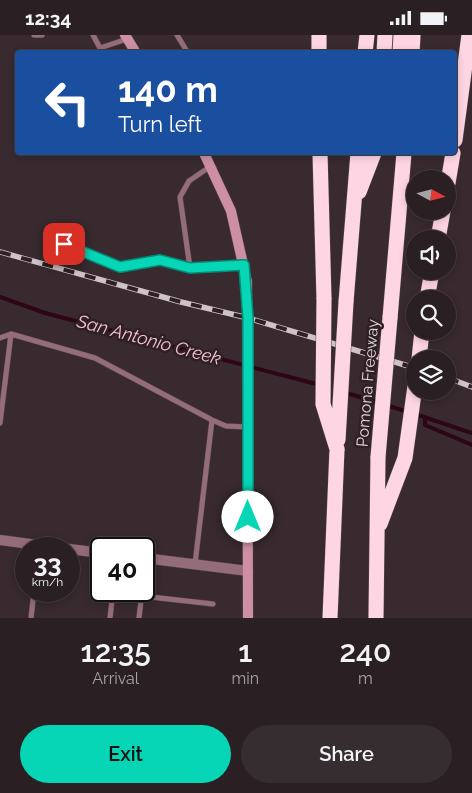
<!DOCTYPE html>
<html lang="en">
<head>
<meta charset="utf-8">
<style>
	:root { --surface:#2a2023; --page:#362d30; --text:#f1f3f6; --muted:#a5a3a6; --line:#463e41; --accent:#06d5b6 }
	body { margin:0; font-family:Raleway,sans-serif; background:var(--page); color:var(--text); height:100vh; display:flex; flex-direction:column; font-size:19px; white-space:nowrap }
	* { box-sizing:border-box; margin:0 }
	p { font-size:16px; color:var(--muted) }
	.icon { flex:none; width:28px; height:28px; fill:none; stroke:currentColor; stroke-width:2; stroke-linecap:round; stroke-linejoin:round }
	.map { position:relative; height:583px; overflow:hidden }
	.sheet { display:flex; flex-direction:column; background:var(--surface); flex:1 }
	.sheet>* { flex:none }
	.top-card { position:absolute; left:15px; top:15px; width:442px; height:105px; border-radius:5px; box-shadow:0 2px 8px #0003,0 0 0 1px var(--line); background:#1a4fa0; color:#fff; overflow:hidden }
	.needle { width:32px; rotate:97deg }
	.fabs { position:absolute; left:406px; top:135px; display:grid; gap:10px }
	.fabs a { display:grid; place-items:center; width:50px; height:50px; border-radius:50%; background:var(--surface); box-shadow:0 2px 8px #0003,0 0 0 1px var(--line); font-size:25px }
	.speed { position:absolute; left:15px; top:502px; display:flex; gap:10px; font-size:25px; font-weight:700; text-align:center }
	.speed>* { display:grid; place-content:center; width:65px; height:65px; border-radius:50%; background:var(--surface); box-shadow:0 2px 8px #0003,0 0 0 1px var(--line); line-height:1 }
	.speed small { font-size:12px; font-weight:400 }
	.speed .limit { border:2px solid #111; border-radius:8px; background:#fff; color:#111 }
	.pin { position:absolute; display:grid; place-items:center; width:42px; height:42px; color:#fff; margin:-21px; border-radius:10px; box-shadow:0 2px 8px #0006 }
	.me { position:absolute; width:55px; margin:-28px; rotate:0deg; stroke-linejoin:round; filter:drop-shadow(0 0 4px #0008) }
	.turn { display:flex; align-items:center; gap:18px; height:105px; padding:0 20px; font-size:22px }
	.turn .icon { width:65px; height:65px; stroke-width:2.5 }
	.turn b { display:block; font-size:35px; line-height:42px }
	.eta { display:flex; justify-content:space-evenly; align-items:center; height:85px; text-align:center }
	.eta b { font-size:30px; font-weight:600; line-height:35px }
	.primary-button { display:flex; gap:10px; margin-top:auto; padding:10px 20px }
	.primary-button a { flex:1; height:58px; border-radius:30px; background:var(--accent); color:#111; font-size:20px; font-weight:600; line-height:58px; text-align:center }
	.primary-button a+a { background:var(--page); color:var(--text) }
	.status { display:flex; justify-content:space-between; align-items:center; height:35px; padding:0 25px; background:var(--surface); direction:ltr }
	.status svg { height:14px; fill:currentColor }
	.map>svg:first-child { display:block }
</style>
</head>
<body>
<div class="status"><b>12:34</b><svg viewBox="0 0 49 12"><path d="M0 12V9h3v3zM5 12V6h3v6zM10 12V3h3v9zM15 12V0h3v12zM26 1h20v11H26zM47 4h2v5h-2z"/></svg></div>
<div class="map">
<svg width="472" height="583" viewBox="0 0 472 583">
	<rect width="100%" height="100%" fill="#382a2f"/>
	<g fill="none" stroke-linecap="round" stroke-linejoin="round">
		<path stroke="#2e0417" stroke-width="4" d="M0,262L45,278L320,350
			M343,357L380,368
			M386,370L408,377
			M415,379L472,398
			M425,382V390L472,410"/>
		<g stroke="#53464b" stroke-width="6">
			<path id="lane" d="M34,0H42
				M93,0L100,13L127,4
				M177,0L188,18
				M64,209L120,232L160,225L190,233L180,162L189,146L211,131
				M190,233L243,230
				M0,303L11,299
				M0,388L11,299L95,323L212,385L226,391L247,392
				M195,529L212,385
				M144,546L148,524
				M142,561L213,569
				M31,583L34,556
				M110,583L113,556
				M139,583L142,556"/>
		</g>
		<g stroke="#53464b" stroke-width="11">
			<path id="street" d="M0,505L67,514
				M69,514L101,518
				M144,523L248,536"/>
		</g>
		<g stroke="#53464b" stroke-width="11">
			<path id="secondary" d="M125,0L136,18
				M204,118L231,176L247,247L248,583"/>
		</g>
		<g stroke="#53464b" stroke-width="16">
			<path id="highway" d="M319,0V18
				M365,18L367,0
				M384,18L385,0
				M400,18L401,0
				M412,18L413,0
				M455,105L469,0
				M320,118L324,264
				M448,148L453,118
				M359,157L374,118
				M438,204L443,176
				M427,264L432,236
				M346,267L358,118
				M390,283L404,118
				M419,324L422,296
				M380,489L405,423L415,351
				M330,583L337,414
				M376,583L378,422"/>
		</g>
		<use href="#lane" stroke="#956c7a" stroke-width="5"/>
		<use href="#street" stroke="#956c7a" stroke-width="10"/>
		<use href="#secondary" stroke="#ce8ea4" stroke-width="10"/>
		<use href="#highway" stroke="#fed5e2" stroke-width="15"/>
		<g stroke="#cec3c6" stroke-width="5.5">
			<path id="rail" d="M0,217L181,267L248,283L415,333
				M448,343L472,352"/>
		</g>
		<use href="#rail" stroke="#2e2025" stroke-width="4" stroke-dasharray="11" stroke-linecap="butt"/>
		<g stroke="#53464b" stroke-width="16" stroke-linecap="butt">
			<path id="highway-bridge" d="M324,264L323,369L337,414
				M338,405L346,267
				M378,422L390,283"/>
		</g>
		<use href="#highway-bridge" stroke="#fed5e2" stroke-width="15"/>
	</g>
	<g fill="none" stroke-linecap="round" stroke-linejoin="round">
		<g stroke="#048a76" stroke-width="12">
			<path id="route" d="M64,209L120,232L160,225L190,233L244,230L248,283V482"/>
		</g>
		<use href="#route" stroke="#06d5b6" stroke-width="9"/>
	</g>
	<g text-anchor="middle" stroke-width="5" stroke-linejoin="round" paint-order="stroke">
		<g font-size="16" fill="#e2d8db" stroke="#2e2025">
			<text transform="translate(367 348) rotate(-85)" y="6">Pomona Freeway</text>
		</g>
		<g font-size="18" font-style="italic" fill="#f3c2d2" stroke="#2e2025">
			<text transform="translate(149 305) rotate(15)" y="6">San Antonio Creek</text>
		</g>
	</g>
</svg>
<div class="fabs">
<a><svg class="needle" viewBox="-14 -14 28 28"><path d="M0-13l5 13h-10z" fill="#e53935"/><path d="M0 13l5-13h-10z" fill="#a5a3a6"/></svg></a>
<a><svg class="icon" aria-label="sound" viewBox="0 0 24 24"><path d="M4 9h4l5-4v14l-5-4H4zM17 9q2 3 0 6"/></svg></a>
<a><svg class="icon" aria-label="search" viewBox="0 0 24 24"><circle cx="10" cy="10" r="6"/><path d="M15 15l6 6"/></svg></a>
<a><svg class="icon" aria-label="layers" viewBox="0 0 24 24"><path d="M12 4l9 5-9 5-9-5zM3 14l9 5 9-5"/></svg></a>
</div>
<div class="speed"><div>33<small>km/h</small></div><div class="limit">40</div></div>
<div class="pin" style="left:64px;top:209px;background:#d93025"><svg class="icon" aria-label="arrive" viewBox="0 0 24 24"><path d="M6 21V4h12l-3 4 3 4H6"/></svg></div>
<svg class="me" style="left:248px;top:482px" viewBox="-20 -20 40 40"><circle r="19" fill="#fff"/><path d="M0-13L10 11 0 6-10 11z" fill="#06d5b6"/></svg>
<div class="top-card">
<div class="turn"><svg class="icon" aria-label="left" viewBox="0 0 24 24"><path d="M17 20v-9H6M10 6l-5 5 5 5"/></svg><div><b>140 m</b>Turn left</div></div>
</div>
</div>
<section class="sheet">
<div class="eta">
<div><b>12:35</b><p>Arrival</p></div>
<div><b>1</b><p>min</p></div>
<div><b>240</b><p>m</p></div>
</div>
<div class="primary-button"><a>Exit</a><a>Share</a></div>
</section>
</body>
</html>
